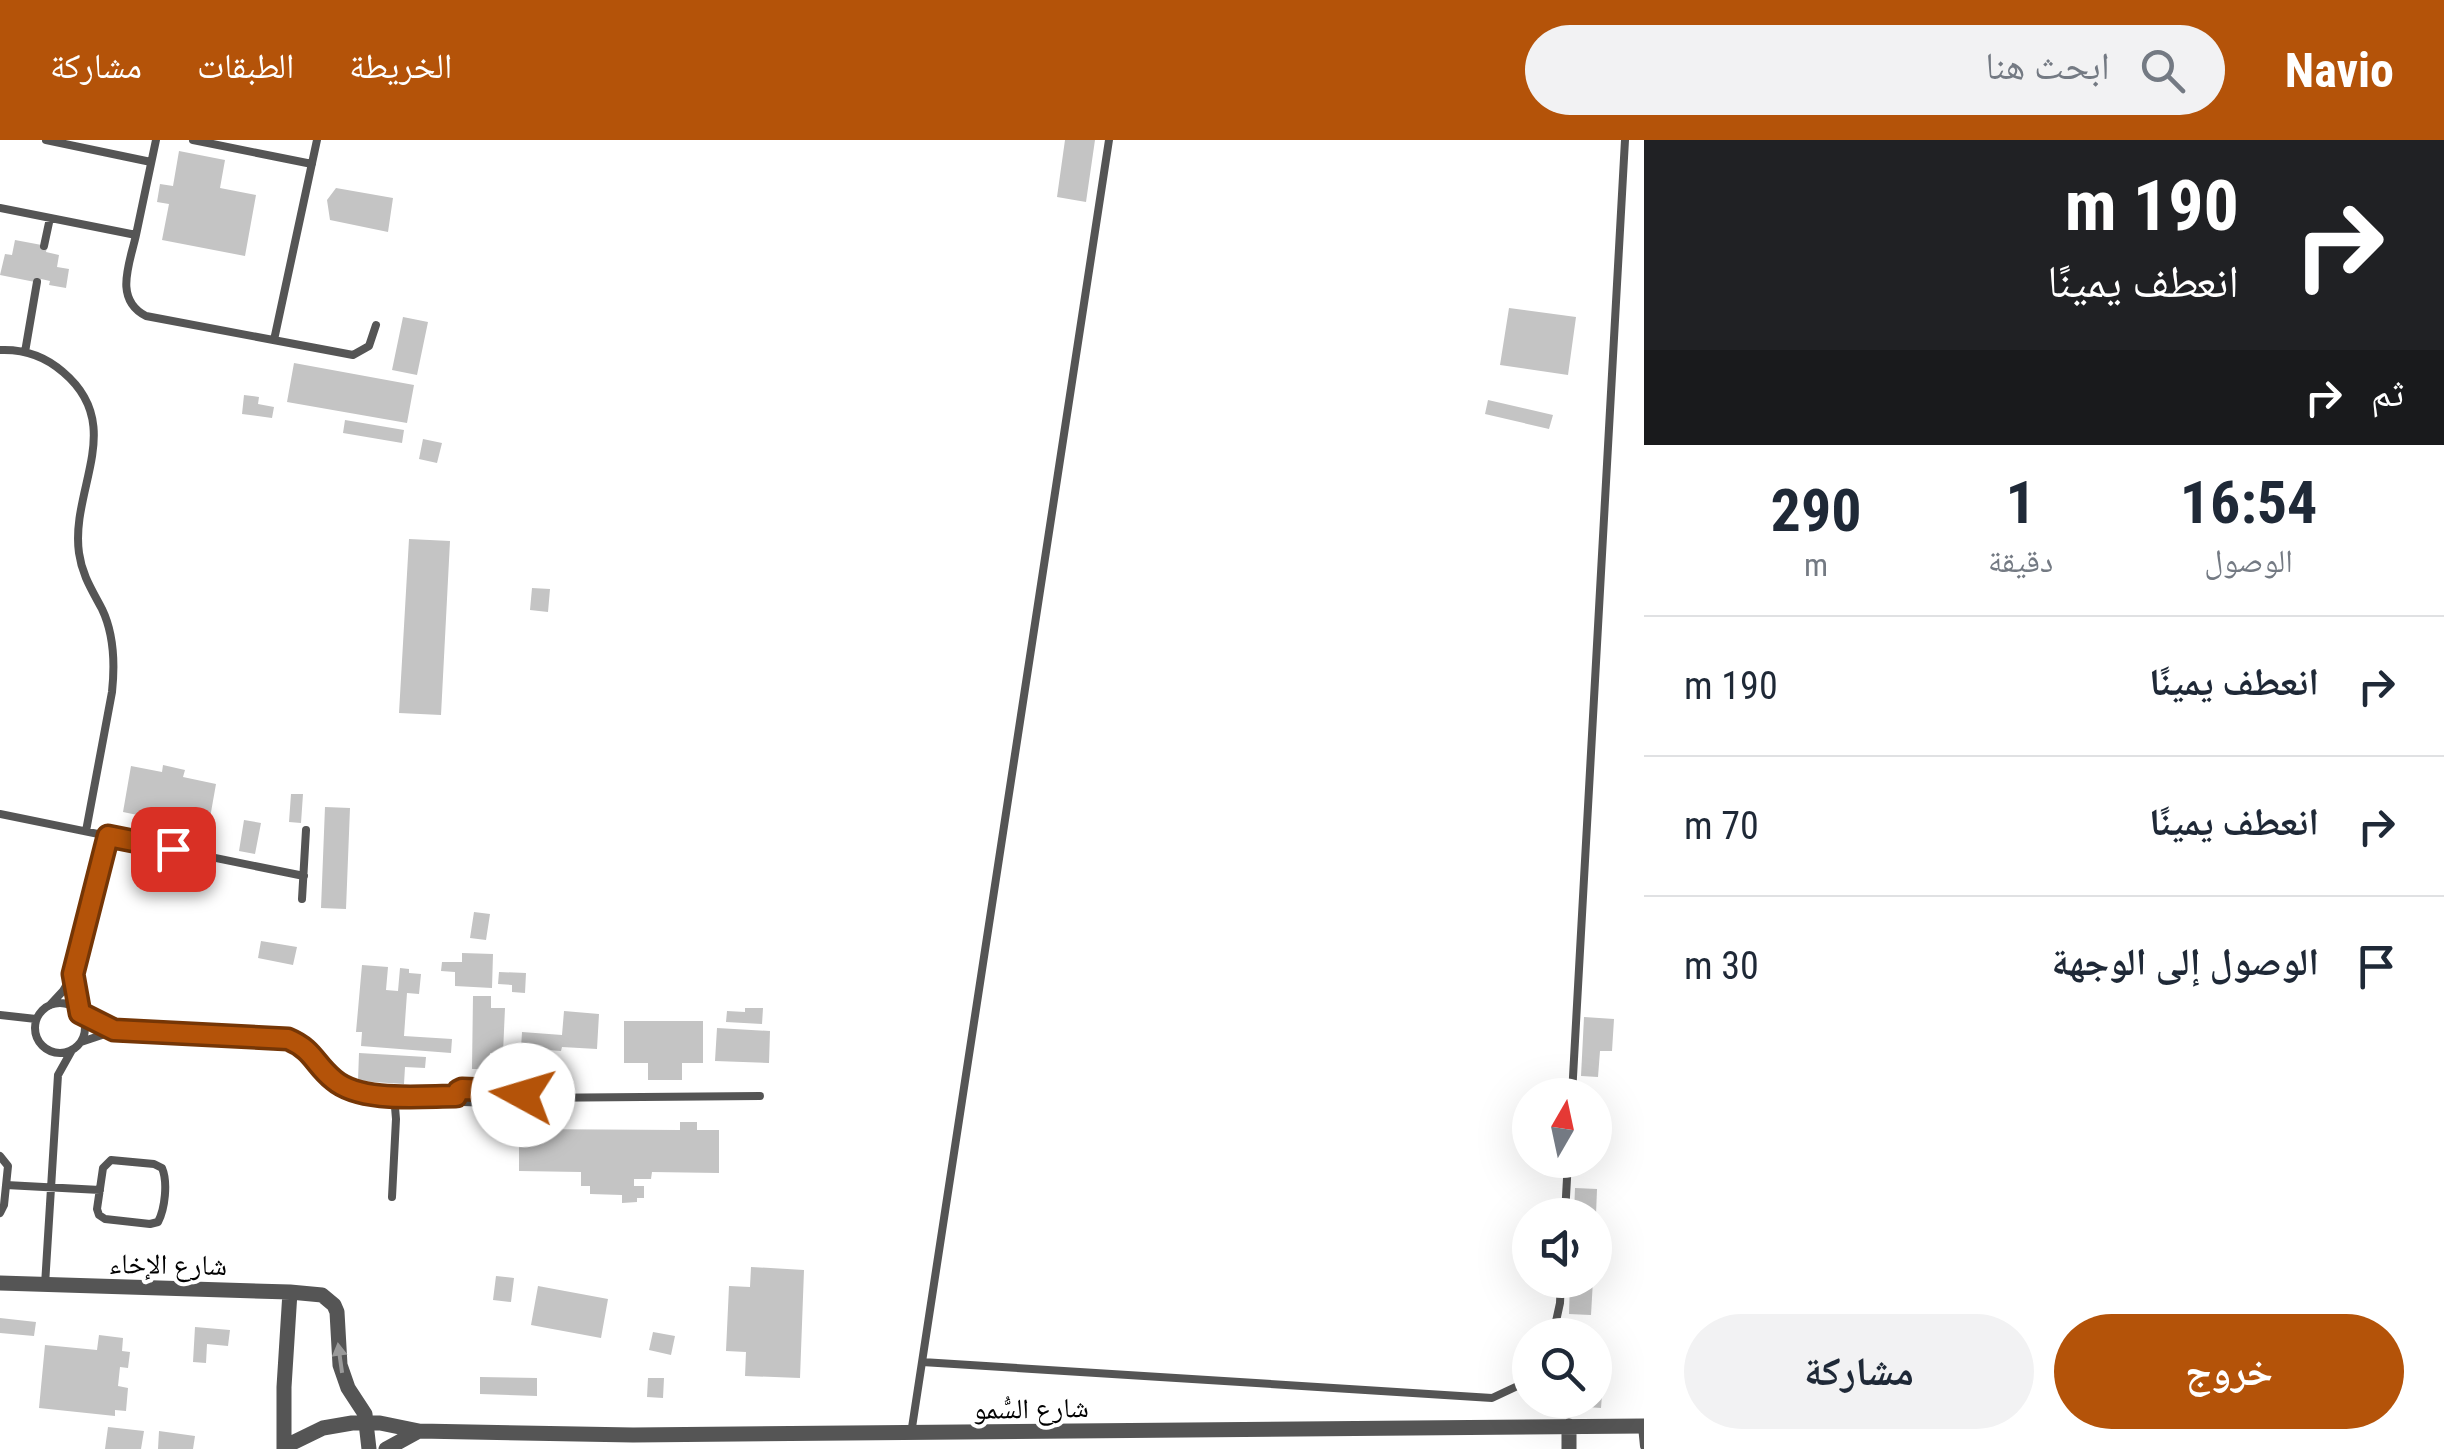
<!DOCTYPE html>
<html lang="ar">
<head>
<meta charset="utf-8">
<style>
	:root { --surface:#fff; --page:#f2f2f3; --text:#1f2937; --muted:#747a83; --line:#e0e1e3; --accent:#b45309 }
	body { margin:0; font-family:"Roboto Condensed","Noto Naskh Arabic",sans-serif; background:var(--page); color:var(--text); direction:rtl; height:100vh; display:flex; flex-direction:column; font-size:38px; white-space:nowrap }
	* { box-sizing:border-box; margin:0 }
	p { font-size:32px; color:var(--muted) }
	.icon { flex:none; width:55px; height:55px; fill:none; stroke:currentColor; stroke-width:2; stroke-linecap:round; stroke-linejoin:round }
	.map { position:relative; flex:1; overflow:hidden; direction:ltr }
	.panel { display:flex; flex-direction:column; background:var(--surface); width:800px }
	.panel>* { flex:none }
	.guide { background:#202124; color:#fff; overflow:hidden }
	.needle { width:65px; rotate:9deg }
	.tools { position:absolute; left:1512px; top:938px; display:grid; gap:20px }
	.tools a { display:grid; place-items:center; width:100px; height:100px; border-radius:50%; background:var(--surface); box-shadow:0 10px 40px #0002; font-size:50px }
	.pin { position:absolute; display:grid; place-items:center; width:85px; height:85px; color:#fff; margin:-42px; border-radius:20px; box-shadow:0 5px 15px #0006 }
	.me { position:absolute; width:110px; margin:-55px; rotate:276deg; stroke-linejoin:round; filter:drop-shadow(0 0 8px #0008) }
	.turn { display:flex; align-items:center; gap:35px; height:210px; padding:0 40px; font-size:45px }
	.turn .icon { width:130px; height:130px; stroke-width:2.5 }
	.turn b { display:block; font-size:70px; line-height:85px }
	.then { display:flex; align-items:center; height:95px; padding:0 40px; background:#0003; gap:20px; font-size:38px }
	.eta { display:flex; justify-content:space-evenly; align-items:center; height:170px; text-align:center }
	.eta b { font-size:60px; font-weight:700; line-height:70px }
	.button { display:flex; gap:20px; margin-top:auto; padding:20px 40px }
	.button a { flex:1; height:115px; border-radius:60px; background:var(--accent); color:#fff; font-size:40px; font-weight:700; line-height:115px; text-align:center }
	.button a+a { background:var(--page); color:var(--text) }
	ul { padding:0; list-style:none }
	li { display:flex; align-items:center; gap:30px; height:140px; padding:0 40px; border-top:2px solid var(--line) }
	li div { flex:1 }
	li b { display:block; font-size:38px }
	li em { font-style:normal }
	header { display:flex; align-items:center; gap:60px; box-sizing:border-box; height:140px; padding:0 50px; background:var(--accent); color:#fff }
	header strong { font-size:48px }
	nav { display:flex; gap:55px; margin-inline-start:auto; font-size:35px }
	.search { width:700px; height:90px; background:var(--page); display:flex; align-items:center; gap:25px; box-sizing:border-box; padding:0 35px; border-radius:55px; color:var(--muted); font-size:38px }
	main { display:flex; flex:1; min-height:0 }
	.map>svg:first-child { display:block }
</style>
</head>
<body>
<header>
<strong>Navio</strong>
<div class="search"><svg class="icon" aria-label="search" viewBox="0 0 24 24"><circle cx="10" cy="10" r="6"/><path d="M15 15l6 6"/></svg>ابحث هنا</div>
<nav><a>الخريطة</a><a>الطبقات</a><a>مشاركة</a></nav>
</header>
<main>
<section class="panel">
<div class="guide">
<div class="turn"><svg class="icon" aria-label="right" viewBox="0 0 24 24"><path d="M7 20v-9h11M14 6l5 5-5 5"/></svg><div><b>190 m</b>انعطف يمينًا</div></div>
<div class="then">ثم<svg class="icon" aria-label="right" viewBox="0 0 24 24"><path d="M7 20v-9h11M14 6l5 5-5 5"/></svg></div>
</div>
<div class="eta">
<div><b>16:54</b><p>الوصول</p></div>
<div><b>1</b><p>دقيقة</p></div>
<div><b>290</b><p>m</p></div>
</div>
<ul>
<li><svg class="icon" aria-label="right" viewBox="0 0 24 24"><path d="M7 20v-9h11M14 6l5 5-5 5"/></svg><div><b>انعطف يمينًا</b></div><em>190 m</em></li>
<li><svg class="icon" aria-label="right" viewBox="0 0 24 24"><path d="M7 20v-9h11M14 6l5 5-5 5"/></svg><div><b>انعطف يمينًا</b></div><em>70 m</em></li>
<li><svg class="icon" aria-label="arrive" viewBox="0 0 24 24"><path d="M6 21V4h12l-3 4 3 4H6"/></svg><div><b>الوصول إلى الوجهة</b></div><em>30 m</em></li>
</ul>
<div class="button"><a>خروج</a><a>مشاركة</a></div>
</section>
<div class="map">
<svg width="1644" height="1309" viewBox="0 0 1644 1309">
	<rect width="100%" height="100%" fill="#fff"/>
	<path fill="#c4c4c4" d="M1065,0H1095L1086,62L1057,57Z
		M179,11L225,20L220,48L256,55L245,116L162,100L169,64L157,62L160,44L173,46Z
		M336,48L393,58L388,92L330,80L327,60Z
		M15,100L47,106L46,112L59,115L57,127L69,129L66,148L49,145L50,141L41,139L40,143L0,135L5,114L12,115Z
		M1509,168L1576,177L1568,235L1500,225Z
		M403,177L428,182L417,235L392,230Z
		M294,223L414,245L407,283L287,262Z
		M244,255L259,257L258,264L274,267L272,278L242,274Z
		M1488,260L1553,275L1549,289L1485,274Z
		M345,280L404,290L402,303L343,293Z
		M423,299L442,303L437,323L419,319Z
		M409,399L450,401L441,575L399,573Z
		M532,448L550,449L548,472L530,470Z
		M163,625L185,630L183,637L216,644L208,689L175,683L171,701L149,697L152,678L123,672L131,626L162,632Z
		M291,654H303L301,683L289,682Z
		M325,667L350,668L346,769L321,768Z
		M244,680L261,683L255,714L239,711Z
		M474,772L490,774L486,800L470,798Z
		M261,801L297,807L293,825L258,818Z
		M462,813L493,814L492,848L455,846V832L441,831L442,822H462Z
		M362,825L388,827L386,850L398,851L400,828L409,829V833L421,834L419,854L407,853L404,896L452,899L451,913L361,906L362,892H356Z
		M499,832L526,833L525,853L512,852V845L498,844Z
		M473,856H491V868H505L503,913H490V929H472Z
		M745,868H763L762,884L726,882L727,871L745,872Z
		M564,871L599,874L597,909L562,907L561,911L521,908L522,892L562,895Z
		M1584,877L1614,879L1612,911H1600L1598,937L1581,936Z
		M624,881H703V923H682V940H648V923H624Z
		M717,888L770,891L769,923L715,921Z
		M359,913L426,917L425,928L405,927L404,944L358,941Z
		M680,982H697V990H719V1033L652,1032L651,1039H634V1046H644V1058H637V1062L622,1063V1055L590,1054V1046H581V1032L519,1031V989L680,990Z
		M1575,1048L1597,1049L1596,1075H1574Z
		M751,1127L804,1130L800,1238L745,1236L746,1212L726,1211L729,1146L750,1147Z
		M496,1136L514,1138L511,1162L493,1160Z
		M1570,1140H1593L1591,1175L1569,1174Z
		M538,1146L608,1159L601,1198L531,1185Z
		M0,1178L36,1182L34,1196L0,1193Z
		M195,1187L230,1190L228,1206L207,1204L206,1223L193,1222Z
		M653,1192L675,1196L671,1215L649,1210Z
		M99,1195L123,1198L122,1211L130,1212L128,1228L120,1227L118,1246L128,1248L126,1271L115,1270V1276L39,1268L45,1205L97,1210Z
		M1595,1214H1605L1601,1268L1559,1265V1260H1595Z
		M480,1237L537,1238V1256L480,1254Z
		M648,1238H664L663,1258L647,1257Z
		M108,1287L144,1291L141,1309H105Z
		M159,1291L195,1296L193,1309H158Z"/>
	<g fill="none" stroke-linecap="round" stroke-linejoin="round">
		<path stroke="#555" stroke-width="8" d="M46,0L151,22
			M193,0L312,24
			M0,68L136,95L156,0
			M136,95C130,123 113,159 146,176L353,215L369,206L376,185
			M44,106L50,78
			M274,200L317,0
			M0,210C24,209 46,217 63,232C127,286 70,349 79,413C82,435 92,450 102,469C114,494 115,524 112,552L86,691
			M25,212L37,142
			M0,674L304,736
			M302,759L306,690
			M73,834L78,870
			M35 888a25 25 0 1 1 50 0a25 25 0 1 1-50 0Z
			M50,865L63,851L73,834L108,696
			M0,875L36,879
			M83,875L114,891
			M81,902L114,891L278,897C316,905 312,927 339,944C367,962 423,956 456,956L463,962L517,964L524,958L760,956
			M1572,955L1625,0
			M389,956L395,967L396,979L392,1057
			M456,956L458,951L462,949L518,951L524,958
			M0,1016L8,1026L4,1065L0,1073
			M111,1020L154,1024L162,1028C168,1042 165,1069 158,1082L150,1084L105,1079L99,1075L97,1069L103,1028Z
			M6,1045L100,1050
			M1565,1075L1568,1020
			M45,1145L58,935L72,910
			M1553,1195L1560,1163L1561,1140
			M922,1222L1492,1258L1524,1243L1530,1236
			M1642,1286L1644,1306
			M911,1294L1109,0"/>
		<path stroke="#555" stroke-width="15" d="M0,1143L290,1152L322,1155L334,1165L337,1172L340,1225L348,1248L365,1274L369,1309
			M284,1307L323,1288L352,1283H380L419,1291L633,1295L1644,1286
			M284,1309V1247L290,1152
			M386,1309L419,1291
			M1569,1309V1286"/>
	</g>
	<defs><path id="oneway-solid" d="M-6-.8H1V-3.2L6.5 0L1 3.2V.8H-6Z" transform="scale(2.5)"/></defs>
	<use fill="#999" href="#oneway-solid" transform="translate(340 1218) rotate(-98)"/>
	<g fill="none" stroke-linecap="round" stroke-linejoin="round">
		<g stroke="#753606" stroke-width="25">
			<path id="route" d="M173,709L108,696L73,834L80,873L114,890L288,899C314,910 314,924 334,940C361,963 422,956 456,956L458,951L462,949L518,951L523,955"/>
		</g>
		<use href="#route" stroke="#b45309" stroke-width="18"/>
	</g>
	<g text-anchor="middle" stroke-width="8" stroke-linejoin="round" paint-order="stroke">
		<g font-size="28" fill="#000" stroke="#fff">
			<text transform="translate(168 1124) rotate(1)" y="10">شارع الإخاء</text>
			<text transform="translate(1031 1268) rotate(-1)" y="10">شارع السُّمو</text>
		</g>
	</g>
</svg>
<div class="tools">
<a><svg class="needle" viewBox="-14 -14 28 28"><path d="M0-13l5 13h-10z" fill="#e53935"/><path d="M0 13l5-13h-10z" fill="#747a83"/></svg></a>
<a><svg class="icon" aria-label="sound" viewBox="0 0 24 24"><path d="M4 9h4l5-4v14l-5-4H4zM17 9q2 3 0 6"/></svg></a>
<a><svg class="icon" aria-label="search" viewBox="0 0 24 24"><circle cx="10" cy="10" r="6"/><path d="M15 15l6 6"/></svg></a>
</div>
<div class="pin" style="left:173px;top:709px;background:#d93025"><svg class="icon" aria-label="arrive" viewBox="0 0 24 24"><path d="M6 21V4h12l-3 4 3 4H6"/></svg></div>
<svg class="me" style="left:523px;top:955px" viewBox="-20 -20 40 40"><circle r="19" fill="#fff"/><path d="M0-13L10 11 0 6-10 11z" fill="#b45309"/></svg>
</div>
</main>
</body>
</html>
